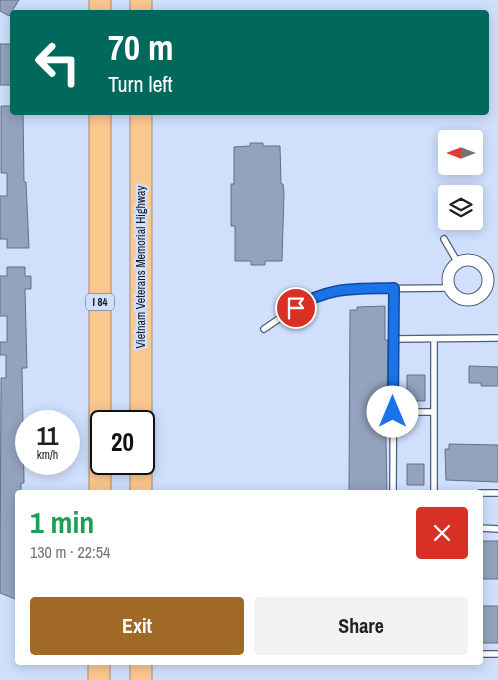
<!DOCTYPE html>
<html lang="en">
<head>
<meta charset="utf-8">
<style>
	:root { --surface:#fff; --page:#f2f2f2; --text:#202124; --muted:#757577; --accent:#a06925 }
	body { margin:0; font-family:"Archivo Narrow",sans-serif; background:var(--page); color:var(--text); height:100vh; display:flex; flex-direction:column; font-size:19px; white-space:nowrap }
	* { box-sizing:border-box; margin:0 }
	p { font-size:16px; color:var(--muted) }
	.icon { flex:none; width:28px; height:28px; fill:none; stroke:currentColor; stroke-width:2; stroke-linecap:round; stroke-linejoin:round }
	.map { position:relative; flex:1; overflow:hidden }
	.side { position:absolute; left:15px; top:490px; width:468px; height:175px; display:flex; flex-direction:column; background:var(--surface); border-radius:5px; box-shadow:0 2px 12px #0003 }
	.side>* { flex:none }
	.banner { position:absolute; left:10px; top:10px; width:479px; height:105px; border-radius:5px; box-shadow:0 2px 12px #0003; background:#00695c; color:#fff; overflow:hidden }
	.needle { width:32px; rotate:270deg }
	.buttons { position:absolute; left:438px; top:130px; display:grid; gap:10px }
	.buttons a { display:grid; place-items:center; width:45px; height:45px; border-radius:5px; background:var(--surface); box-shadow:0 2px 12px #0003; font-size:25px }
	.speed { position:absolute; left:15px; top:410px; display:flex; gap:10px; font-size:25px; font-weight:700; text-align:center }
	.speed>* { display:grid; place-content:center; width:65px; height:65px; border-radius:50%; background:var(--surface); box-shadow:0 2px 12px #0003; line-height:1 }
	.speed small { font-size:12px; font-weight:400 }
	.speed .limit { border:2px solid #111; border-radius:8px; background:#fff; color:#111 }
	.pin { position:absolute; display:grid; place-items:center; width:42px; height:42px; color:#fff; margin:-21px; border:2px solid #fff; border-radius:50%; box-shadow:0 1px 5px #0007 }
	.me { position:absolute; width:55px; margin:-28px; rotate:0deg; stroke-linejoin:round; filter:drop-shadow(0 0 4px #0008) }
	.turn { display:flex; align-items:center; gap:18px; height:105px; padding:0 15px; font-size:22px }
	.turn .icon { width:65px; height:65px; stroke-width:2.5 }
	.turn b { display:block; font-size:35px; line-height:42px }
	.round { display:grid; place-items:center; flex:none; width:52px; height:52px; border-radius:5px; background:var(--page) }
	.summary { display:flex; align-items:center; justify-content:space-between; height:85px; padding:0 15px }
	h1 { font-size:30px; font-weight:800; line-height:38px; color:#1e9e55 }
	.primary-button { display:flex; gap:10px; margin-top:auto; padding:10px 15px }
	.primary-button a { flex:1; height:58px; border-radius:5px; background:var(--accent); color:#fff; font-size:20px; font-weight:800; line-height:58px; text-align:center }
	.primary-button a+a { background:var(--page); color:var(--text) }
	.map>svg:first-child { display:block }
</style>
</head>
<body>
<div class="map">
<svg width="498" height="680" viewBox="0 0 498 680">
	<rect width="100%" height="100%" fill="#cfdffc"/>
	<path fill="#93a2bd" stroke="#62708a" d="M0,0H19L9,16L0,11Z
		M0,44H12V85H0Z
		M1,106H12V112H23L24,182H26L29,248H7V239H0V196H7V173H1Z
		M250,143H263V146H280L281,184H283L284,193L282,261H265V265H251V261H235V226H231V184H234V147L250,146Z
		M7,267H25V276H31V289H25L27,368H22L24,483H21V492H18V600L0,593L1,378H6V355H0V342H7V316H0V276H7Z
		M385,306V340H388L387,394H385L387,492H349L350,310H357V307Z
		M469,366L498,367V386H481V383H469Z
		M407,375H425V401H407Z
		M449,444L498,445V482L446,480L445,449H449Z
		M407,464H424V485H407Z
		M480,541H498V579H480Z
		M480,606H498V643H480Z"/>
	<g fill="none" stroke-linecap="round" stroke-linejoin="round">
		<g stroke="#4f5d76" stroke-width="8">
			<path id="lane" d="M444,239L458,263
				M264,329L311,297L343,289L449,288
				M394,339L498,338
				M434,339V492
				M393,412H434
				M393,492L394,288
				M480,493H498
				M480,528L498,529
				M480,654H498"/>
		</g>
		<g stroke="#4f5d76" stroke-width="13">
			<path id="street" d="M448 280a20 20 0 1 1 40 0a20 20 0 1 1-40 0Z"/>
		</g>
		<g stroke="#aa8a6a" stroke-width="23">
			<path id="highway" d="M141,0V12
				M100,12V0
				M100,112V492
				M141,112V421
				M141,464V492
				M99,680V662
				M141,680V662"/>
		</g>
		<use href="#lane" stroke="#fff" stroke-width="5.5"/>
		<use href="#street" stroke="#fff" stroke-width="11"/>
		<use href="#highway" stroke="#fbc78f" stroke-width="21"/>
	</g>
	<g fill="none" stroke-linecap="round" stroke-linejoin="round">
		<g stroke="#114b97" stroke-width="12">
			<path id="route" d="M296,308C328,286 357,289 394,288L393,412"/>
		</g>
		<use href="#route" stroke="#1a73e8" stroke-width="9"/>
	</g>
	<g text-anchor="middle" stroke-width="5" stroke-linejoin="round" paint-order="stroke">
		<rect fill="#cfdffc" stroke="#4c5565" stroke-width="1" x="86" y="293.5" width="28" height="17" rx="4"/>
		<g font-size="11" font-weight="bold" fill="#141a24">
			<text x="100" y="306">I 84</text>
		</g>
		<g font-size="12" fill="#141a24" stroke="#cfdffc">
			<text transform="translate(141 267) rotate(-90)" y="4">Vietnam Veterans Memorial Highway</text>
		</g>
	</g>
</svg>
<div class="buttons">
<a><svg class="needle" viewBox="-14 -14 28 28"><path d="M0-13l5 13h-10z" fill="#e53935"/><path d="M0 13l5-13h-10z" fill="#757577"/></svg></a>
<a><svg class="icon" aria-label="layers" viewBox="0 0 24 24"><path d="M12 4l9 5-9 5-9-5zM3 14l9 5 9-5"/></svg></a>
</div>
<div class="speed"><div>11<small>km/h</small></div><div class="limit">20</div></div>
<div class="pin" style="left:296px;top:308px;background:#d93025"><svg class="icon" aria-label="arrive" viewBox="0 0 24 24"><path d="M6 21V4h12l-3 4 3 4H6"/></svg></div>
<svg class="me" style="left:393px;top:412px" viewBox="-20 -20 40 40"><circle r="19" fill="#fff"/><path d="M0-13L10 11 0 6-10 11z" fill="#1a73e8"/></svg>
<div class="banner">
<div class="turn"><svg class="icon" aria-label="left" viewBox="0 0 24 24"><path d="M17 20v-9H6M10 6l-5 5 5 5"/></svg><div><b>70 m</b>Turn left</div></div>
</div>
<section class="side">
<div class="summary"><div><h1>1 min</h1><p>130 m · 22:54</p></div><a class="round" style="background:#d93025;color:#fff"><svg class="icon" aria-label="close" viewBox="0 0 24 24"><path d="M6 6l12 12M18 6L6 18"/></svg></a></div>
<div class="primary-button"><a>Exit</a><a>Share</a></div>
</section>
</div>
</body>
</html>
